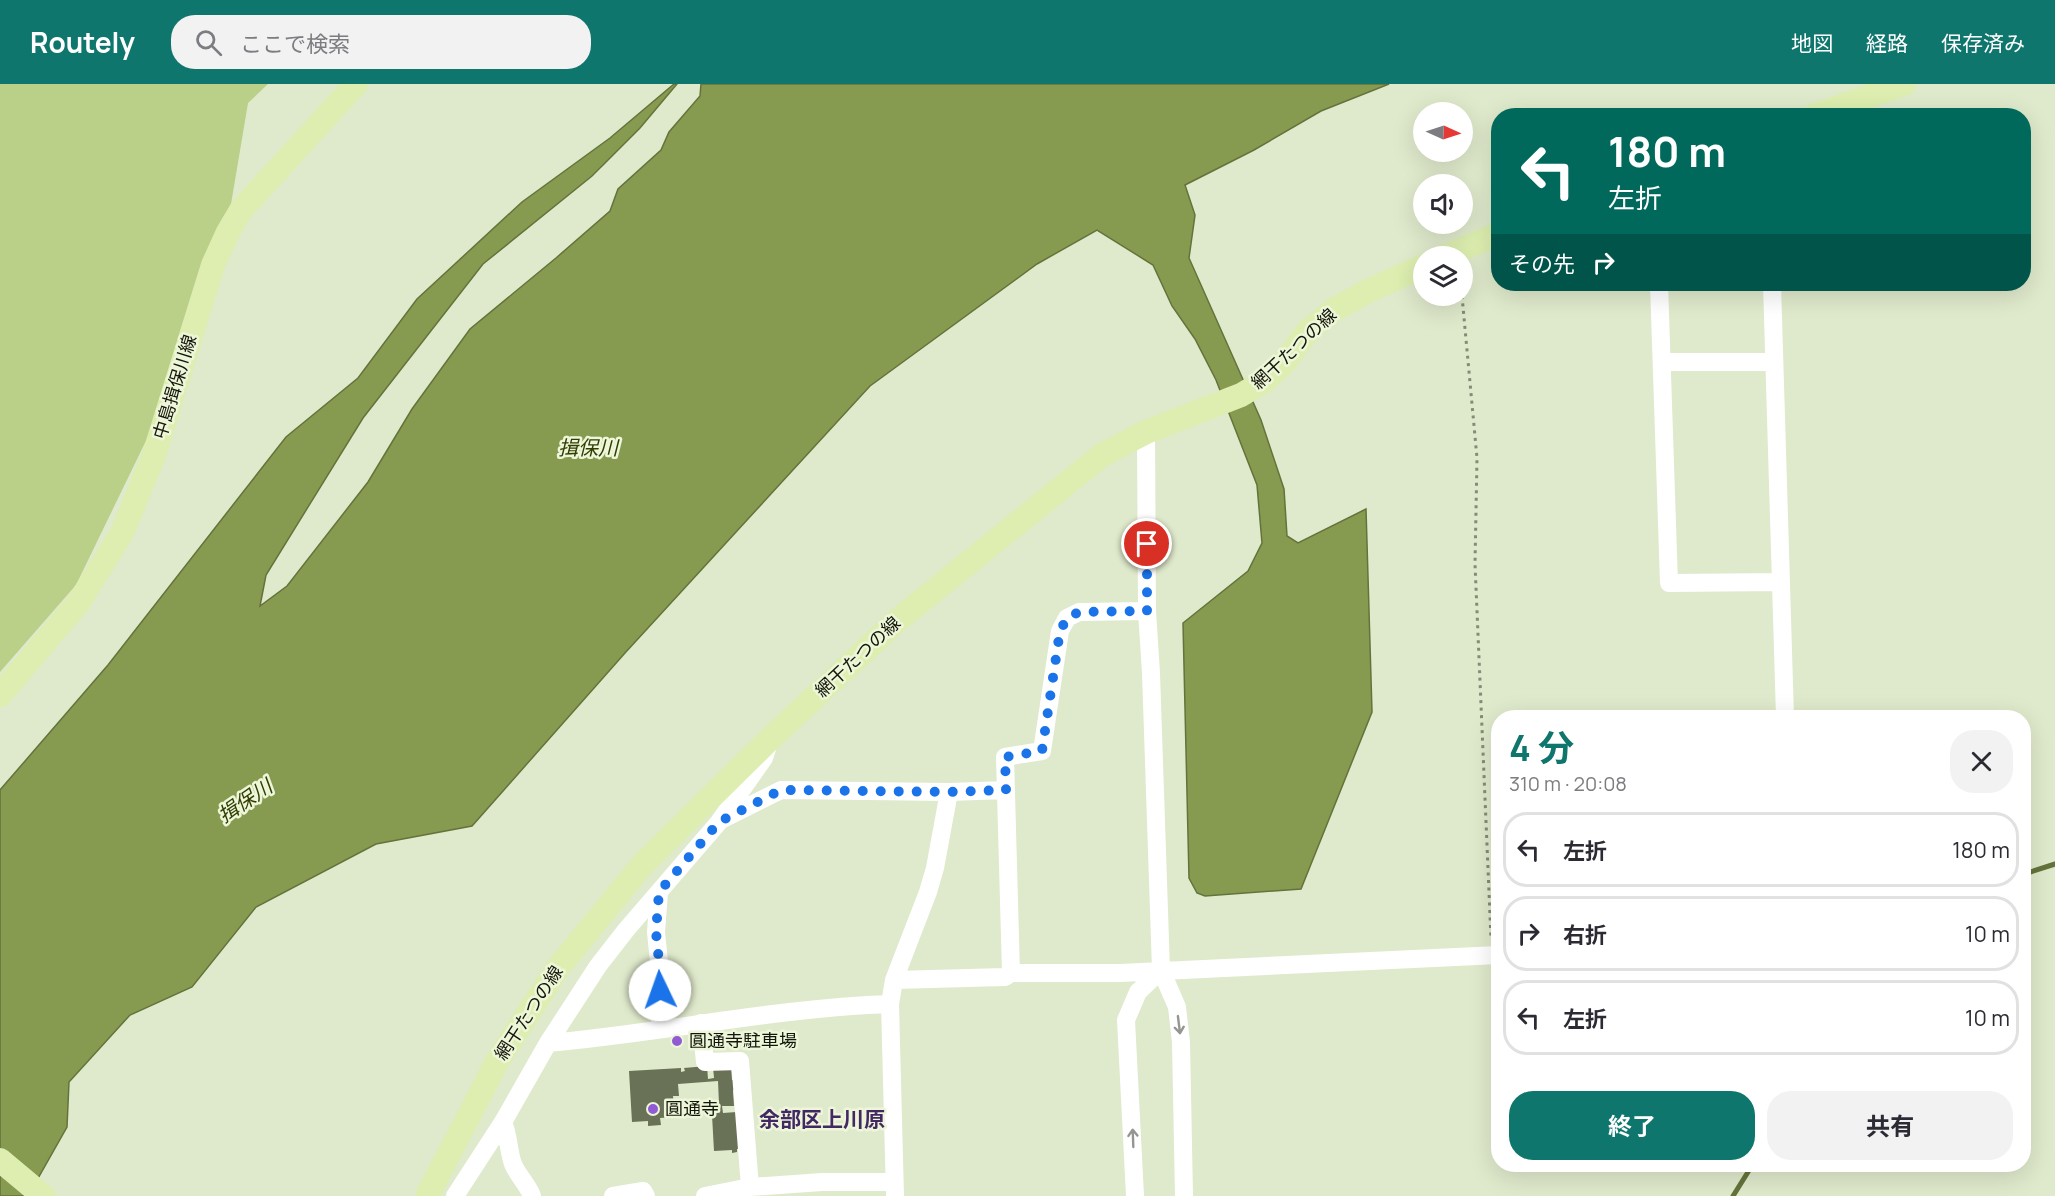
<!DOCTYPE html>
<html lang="ja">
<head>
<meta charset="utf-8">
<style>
	:root { --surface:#fff; --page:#f2f2f3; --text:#2b2b33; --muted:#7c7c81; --line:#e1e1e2; --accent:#0f766e }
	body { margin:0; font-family:Manrope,"Noto Sans JP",sans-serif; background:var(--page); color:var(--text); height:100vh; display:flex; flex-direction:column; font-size:22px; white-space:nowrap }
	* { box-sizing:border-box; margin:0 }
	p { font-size:20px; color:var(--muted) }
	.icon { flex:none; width:33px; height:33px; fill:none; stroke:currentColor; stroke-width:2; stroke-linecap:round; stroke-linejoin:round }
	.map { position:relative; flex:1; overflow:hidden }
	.panel { position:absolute; left:1491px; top:626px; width:540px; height:462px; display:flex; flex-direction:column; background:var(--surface); border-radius:24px; box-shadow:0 6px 24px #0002 }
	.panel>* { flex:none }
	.hud { position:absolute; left:1491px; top:24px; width:540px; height:183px; border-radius:24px; box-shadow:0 6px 24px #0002; background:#00695c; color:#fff; overflow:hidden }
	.needle { width:39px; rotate:93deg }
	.fabs { position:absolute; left:1413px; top:18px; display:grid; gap:12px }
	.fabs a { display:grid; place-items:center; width:60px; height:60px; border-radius:50%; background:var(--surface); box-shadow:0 6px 24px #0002; font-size:30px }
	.pin { position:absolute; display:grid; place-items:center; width:51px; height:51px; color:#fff; margin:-26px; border:3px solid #fff; border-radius:50%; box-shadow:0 2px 6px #0007 }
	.me { position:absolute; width:66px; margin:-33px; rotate:357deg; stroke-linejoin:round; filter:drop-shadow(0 0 4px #0008) }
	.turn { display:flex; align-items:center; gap:21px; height:126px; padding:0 18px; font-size:27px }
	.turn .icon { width:78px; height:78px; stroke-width:2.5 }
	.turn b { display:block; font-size:42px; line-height:51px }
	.then { display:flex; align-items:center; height:57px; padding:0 18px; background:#0003; gap:12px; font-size:22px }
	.round { display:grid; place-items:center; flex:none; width:63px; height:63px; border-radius:24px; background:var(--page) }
	.headline { display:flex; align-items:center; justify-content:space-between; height:102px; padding:0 18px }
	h1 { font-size:36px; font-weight:700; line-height:45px; color:var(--accent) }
	.primary-button { display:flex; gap:12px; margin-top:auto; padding:12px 18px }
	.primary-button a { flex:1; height:69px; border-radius:24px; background:var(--accent); color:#fff; font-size:24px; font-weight:700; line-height:69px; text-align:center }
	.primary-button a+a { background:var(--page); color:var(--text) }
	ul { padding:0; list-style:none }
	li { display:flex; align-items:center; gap:18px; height:75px; margin:0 12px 9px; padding:0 6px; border:3px solid var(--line); border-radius:24px }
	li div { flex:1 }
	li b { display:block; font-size:22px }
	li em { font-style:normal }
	header { display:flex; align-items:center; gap:36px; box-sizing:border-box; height:84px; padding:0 30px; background:var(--accent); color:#fff }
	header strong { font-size:28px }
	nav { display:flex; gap:33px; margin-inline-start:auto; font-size:21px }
	.search { width:420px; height:54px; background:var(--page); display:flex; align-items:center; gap:15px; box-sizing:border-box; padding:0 21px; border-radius:24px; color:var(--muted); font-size:22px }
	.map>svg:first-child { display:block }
</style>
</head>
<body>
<header>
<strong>Routely</strong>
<div class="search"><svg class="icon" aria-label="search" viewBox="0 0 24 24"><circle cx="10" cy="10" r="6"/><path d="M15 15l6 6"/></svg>ここで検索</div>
<nav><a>地図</a><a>経路</a><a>保存済み</a></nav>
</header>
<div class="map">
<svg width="2055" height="1112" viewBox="0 0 2055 1112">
	<rect width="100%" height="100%" fill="#dfe9cb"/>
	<path fill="#bacf87" d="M0,0H268L248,19L231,120L157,334L76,501L0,588Z"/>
	<path fill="#879b50" stroke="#64733b" stroke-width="1.5" d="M674,0H677L640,44L592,92L483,180L363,334L266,491L260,522L287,502L368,398L412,325L470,245L556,174L610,127L618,105L661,66L669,48L700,12L701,0H1389L1321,27L1254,66L1185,101L1195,131L1189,174L1261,336L1284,405L1287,452L1298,459L1366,425L1372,628L1301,805L1205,812L1197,809L1189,794L1183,539L1248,487L1262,459L1257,401L1216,296L1195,255L1172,222L1153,181L1097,146L1037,180L870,302L625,569L472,742L376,760L256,823L192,903L130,931L69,998L67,1043L28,1112H0V706L108,581L286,353L358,294L417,215L522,118L610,54Z"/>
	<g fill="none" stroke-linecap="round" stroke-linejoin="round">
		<path stroke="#64733b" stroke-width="5" d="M2024,790L2055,780
			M1733,1112L1753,1080"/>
	</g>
	<path fill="#697156" d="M707,982L708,995L714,994L713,983L731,982L732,996H735L736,1006H733L734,1022H722L723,1029L737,1028L740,1065H737V1068L732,1069V1066L714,1067L712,1031H706L705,1021L719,1020L718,997L678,1000L679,1012H673L675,1033L660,1034L661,1041L648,1042V1037L632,1038L629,987L681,984V988L685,987L684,984Z"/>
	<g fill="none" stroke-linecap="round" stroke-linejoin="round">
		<path stroke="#848b76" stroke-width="3" stroke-dasharray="3 4.5" stroke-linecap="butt" d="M1462,212L1477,374L1475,480L1491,855"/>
		<path stroke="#fff" stroke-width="18" d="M1659,200L1669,499L1781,498
			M1772,200L1785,633
			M1662,278H1774
			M1146,348L1147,527L1151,589L1161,886L1177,923L1181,958L1184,1112
			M721,736L781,706L949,708L1006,706
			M659,808L656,848L660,888V944
			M1011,889L1005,673L1042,667L1060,547L1067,534L1079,528L1147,527
			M894,896L928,808L935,784L949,708
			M701,939L705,978L740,977L750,1103
			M548,959L598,882L626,846L719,738L764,674L767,665
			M503,1038C509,1052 508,1066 513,1080C518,1092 528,1101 532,1112
			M455,1112L503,1038L548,959C662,949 775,924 890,920
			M613,1112L643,1107L646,1112
			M705,1112L750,1103L822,1098H894
			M895,1112L890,920L894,896L1005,893L1011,889H1120L1498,871
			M1135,1112L1126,936L1138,908L1161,886"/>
		<path stroke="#ddeeb0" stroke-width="24" d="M1813,32L1904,0
			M1445,172L1498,150
			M0,611L79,518L122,449L154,371L213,181L228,148L241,126L356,0
			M0,1076L43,1112
			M427,1112L498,976L557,885L643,780L773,652L899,535L1102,371L1146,348L1241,311L1263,298L1283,280L1308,247L1335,225L1368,207L1424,182"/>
	</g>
	<defs><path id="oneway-shaft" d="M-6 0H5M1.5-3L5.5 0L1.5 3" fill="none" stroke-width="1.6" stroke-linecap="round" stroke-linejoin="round" transform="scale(1.5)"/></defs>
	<g stroke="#959691">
		<use href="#oneway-shaft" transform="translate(1179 941) rotate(83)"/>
		<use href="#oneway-shaft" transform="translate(1133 1054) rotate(-92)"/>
	</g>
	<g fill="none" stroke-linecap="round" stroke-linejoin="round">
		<path stroke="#1a73e8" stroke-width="10" stroke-dasharray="0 18" d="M660,906V888L656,848L659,808L719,738L781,706L949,708L1006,706L1005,673L1042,667L1060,547L1067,534L1079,528L1147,527V460"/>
	</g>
	<g fill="#905bd3" stroke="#edf6d8" stroke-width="2">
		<circle cx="677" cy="957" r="6"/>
		<circle cx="653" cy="1025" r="6"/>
	</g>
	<g text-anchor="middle" stroke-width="5" stroke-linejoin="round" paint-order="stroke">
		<g font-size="18" fill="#13160b" stroke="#edf6d8">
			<text transform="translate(1294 265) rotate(-43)" y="6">網干たつの線</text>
			<text transform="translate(175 303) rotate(-73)" y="6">中島揖保川線</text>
			<text transform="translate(858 573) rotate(-43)" y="6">網干たつの線</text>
			<text transform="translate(529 929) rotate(-57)" y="6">網干たつの線</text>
		</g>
		<g font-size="18" fill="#13160b" stroke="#edf6d8" text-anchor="start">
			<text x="689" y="963">圓通寺駐車場</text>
			<text x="665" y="1031">圓通寺</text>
		</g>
		<g font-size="20" font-style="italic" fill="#313d02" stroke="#edf6d8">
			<text x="588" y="371">揖保川</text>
			<text transform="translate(245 717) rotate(-34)" y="7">揖保川</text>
		</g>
		<g font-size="21" font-weight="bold" fill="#432964" stroke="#edf6d8">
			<text x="822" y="1043">余部区上川原</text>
		</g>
	</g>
</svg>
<div class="fabs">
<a><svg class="needle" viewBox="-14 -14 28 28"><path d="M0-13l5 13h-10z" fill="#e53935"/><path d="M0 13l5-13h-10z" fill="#7c7c81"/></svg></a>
<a><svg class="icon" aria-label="sound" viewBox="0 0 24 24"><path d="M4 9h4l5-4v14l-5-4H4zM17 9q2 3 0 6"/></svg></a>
<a><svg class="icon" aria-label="layers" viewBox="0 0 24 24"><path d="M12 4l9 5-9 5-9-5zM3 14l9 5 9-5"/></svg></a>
</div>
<div class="pin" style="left:1147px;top:460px;background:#d93025"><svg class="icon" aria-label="arrive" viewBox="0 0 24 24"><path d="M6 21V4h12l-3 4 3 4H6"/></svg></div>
<svg class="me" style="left:660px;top:906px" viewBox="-20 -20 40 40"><circle r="19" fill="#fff"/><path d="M0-13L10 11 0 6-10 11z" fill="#1a73e8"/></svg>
<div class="hud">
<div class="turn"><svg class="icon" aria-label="left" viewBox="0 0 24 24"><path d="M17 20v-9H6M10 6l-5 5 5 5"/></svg><div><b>180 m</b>左折</div></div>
<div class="then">その先<svg class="icon" aria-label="right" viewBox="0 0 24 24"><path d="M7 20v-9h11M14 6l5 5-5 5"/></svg></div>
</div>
<section class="panel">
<div class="headline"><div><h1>4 分</h1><p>310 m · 20:08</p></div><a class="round"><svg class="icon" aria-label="close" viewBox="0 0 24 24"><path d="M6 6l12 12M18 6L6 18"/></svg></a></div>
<ul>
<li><svg class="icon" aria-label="left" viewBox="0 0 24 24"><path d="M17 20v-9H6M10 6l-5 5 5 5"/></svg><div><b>左折</b></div><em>180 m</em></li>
<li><svg class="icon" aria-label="right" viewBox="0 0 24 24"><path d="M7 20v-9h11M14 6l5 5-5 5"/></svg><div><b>右折</b></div><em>10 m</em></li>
<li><svg class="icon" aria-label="left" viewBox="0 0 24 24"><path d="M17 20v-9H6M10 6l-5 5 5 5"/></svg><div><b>左折</b></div><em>10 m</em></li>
</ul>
<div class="primary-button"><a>終了</a><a>共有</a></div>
</section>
</div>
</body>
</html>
